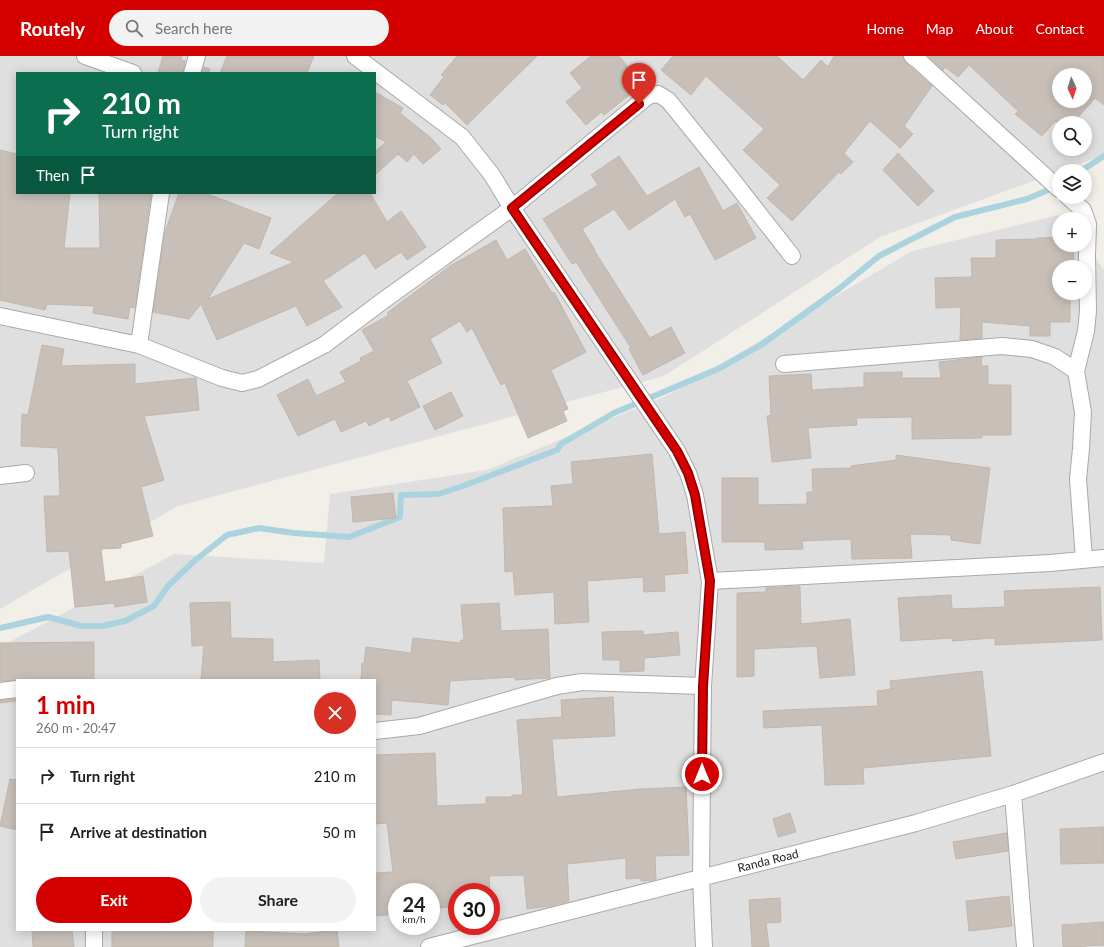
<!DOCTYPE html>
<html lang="en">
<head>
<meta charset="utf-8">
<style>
	:root { --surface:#fff; --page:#f2f2f2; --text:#202124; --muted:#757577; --line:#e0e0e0; --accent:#d40000 }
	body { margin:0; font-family:Lato,sans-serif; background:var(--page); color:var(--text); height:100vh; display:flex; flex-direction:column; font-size:15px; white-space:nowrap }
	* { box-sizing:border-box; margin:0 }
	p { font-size:13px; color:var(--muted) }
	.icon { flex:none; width:22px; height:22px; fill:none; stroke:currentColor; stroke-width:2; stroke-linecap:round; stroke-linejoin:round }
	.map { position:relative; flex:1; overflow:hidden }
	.details { position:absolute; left:16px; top:623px; width:360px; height:252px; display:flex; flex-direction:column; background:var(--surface); border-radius:0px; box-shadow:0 2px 10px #0003 }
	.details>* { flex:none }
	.guide { position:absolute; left:16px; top:16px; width:360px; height:122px; border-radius:0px; box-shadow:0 2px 10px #0003; background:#0b6e4f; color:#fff; overflow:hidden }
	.needle { width:26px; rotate:176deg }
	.controls { position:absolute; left:1052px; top:12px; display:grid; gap:8px }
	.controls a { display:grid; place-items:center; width:40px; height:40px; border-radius:50%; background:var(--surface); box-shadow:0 2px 10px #0003; font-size:20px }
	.speed { position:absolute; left:388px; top:827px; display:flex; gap:8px; font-size:20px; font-weight:700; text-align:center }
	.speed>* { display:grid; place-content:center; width:52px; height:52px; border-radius:50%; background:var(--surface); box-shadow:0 2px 10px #0003; line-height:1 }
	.speed small { font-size:10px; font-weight:400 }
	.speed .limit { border:6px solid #d22; background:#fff; color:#111 }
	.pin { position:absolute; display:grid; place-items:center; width:34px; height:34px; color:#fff; margin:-41px -17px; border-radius:50% 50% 50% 0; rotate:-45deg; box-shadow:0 0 4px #0007 }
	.pin .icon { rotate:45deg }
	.me { position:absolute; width:44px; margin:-22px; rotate:0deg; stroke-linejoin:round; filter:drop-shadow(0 0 3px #0008) }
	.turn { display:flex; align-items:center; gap:14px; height:84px; padding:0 20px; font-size:18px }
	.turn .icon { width:52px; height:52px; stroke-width:2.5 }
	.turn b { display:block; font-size:28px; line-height:34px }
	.then { display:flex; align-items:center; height:38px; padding:0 20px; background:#0003; gap:8px; font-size:15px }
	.round { display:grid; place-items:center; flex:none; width:42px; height:42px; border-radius:21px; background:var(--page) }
	.head { display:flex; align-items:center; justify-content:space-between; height:68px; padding:0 20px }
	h1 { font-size:24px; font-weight:700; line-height:30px; color:var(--accent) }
	.action { display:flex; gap:8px; margin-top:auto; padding:8px 20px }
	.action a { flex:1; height:46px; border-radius:24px; background:var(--accent); color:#fff; font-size:16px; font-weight:700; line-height:46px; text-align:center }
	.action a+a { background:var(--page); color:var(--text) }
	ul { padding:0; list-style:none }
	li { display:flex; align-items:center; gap:12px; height:56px; padding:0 20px; border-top:1px solid var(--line) }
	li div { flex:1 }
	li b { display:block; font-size:15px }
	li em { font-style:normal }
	header { display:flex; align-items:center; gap:24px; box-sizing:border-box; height:56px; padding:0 20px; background:var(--accent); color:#fff }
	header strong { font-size:19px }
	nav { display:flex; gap:22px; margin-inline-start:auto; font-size:14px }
	.search { width:280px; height:36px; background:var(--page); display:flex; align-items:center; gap:10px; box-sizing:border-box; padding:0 14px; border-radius:22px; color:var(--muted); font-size:15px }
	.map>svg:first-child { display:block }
</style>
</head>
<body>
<header>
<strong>Routely</strong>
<div class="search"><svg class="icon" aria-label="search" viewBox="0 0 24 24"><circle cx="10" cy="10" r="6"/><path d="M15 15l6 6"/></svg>Search here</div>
<nav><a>Home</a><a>Map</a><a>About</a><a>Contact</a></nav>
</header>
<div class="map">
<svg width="1104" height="891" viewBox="0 0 1104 891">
	<rect width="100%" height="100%" fill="#f2efe9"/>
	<path fill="#e0dfdf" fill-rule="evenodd" d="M0,0H1104V99L880,181L664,320L178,450L0,553ZM17,17H375V137H17ZM1059,19H1085V45H1059ZM1059,67H1085V93H1059Z
		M1063,158L1066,163H1059V189H1085V188L1104,214V891H0V591L174,498L324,507L330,438L487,414L666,340L912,195ZM1059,211H1085V237H1059ZM17,624H375V874H17ZM397,836H431V870H397ZM457,836H491V870H457Z"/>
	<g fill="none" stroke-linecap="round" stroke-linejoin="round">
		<path stroke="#aad3df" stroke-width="6" d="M1081,115L1104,100
			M0,572L48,561L82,570H102L125,565L154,550L168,530L193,506L227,479L259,472L294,477L349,481L400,461L401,439L439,438L463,430L557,394L561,388L614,357L720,312L761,289L840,232L879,200L955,161L1027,143L1055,131"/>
	</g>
	<path fill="#c7bfb8" stroke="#c4b6ab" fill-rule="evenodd" d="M163,0H182L181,4L185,5L183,17H158Z
		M227,0H314L307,17H220Z
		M457,0H537L467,69L444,46L443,49L430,39L444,21L441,19Z
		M591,0H619L642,29L604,59L601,56L586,69L566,46L582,32L570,17Z
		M673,0H777L803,24L821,4L828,11L834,0H903L904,4L906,7L932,30L904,70L913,78L900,92L887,80L870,65L844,97L853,106L841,118L839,116L792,165L767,142L780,129L743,94L764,73L706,20L691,39L661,14Z
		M928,0H1104V49L1095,42L1073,67H1058L1055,65L1042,80L1015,58L1018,55L969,9L958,21L945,11L943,14ZM1059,19H1085V45H1059Z
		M204,11L210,13L209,17H202Z
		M375,36L403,52L400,57L431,82L441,93L423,108L414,98L407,106L398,98L375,119V96L386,86L375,80Z
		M0,94L17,98V137H70L64,192H100L99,137H151L135,252L130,251L128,263L93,257L94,250L47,248L45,254L0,244Z
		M898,97L934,135L918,150L883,114Z
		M619,100L647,140L699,111L723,155L737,147L756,182L715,204L690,158L685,161L675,143L629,174L614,153L582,173L595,194H594L650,282L671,271L685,297L643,319L629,293L631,292L576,206L572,208L543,163L598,129L591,119Z
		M179,137H205L271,162L259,193L244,187L208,243L294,206L270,197L338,137H370L387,166L401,155L426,191L407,204L401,196L375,213L365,197L323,225L342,251L307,270L296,250L217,284L201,248L189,263L153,256L165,176Z
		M1059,181V189H1073L1074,211H1059V237H1070V266H1050V280H1030V270L982,266V282L960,284L961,251L936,252L935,222L972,221L971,202H996V184L1037,183V182Z
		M496,184L507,204L525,193L552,237L554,236L586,296L551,314L568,353L563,355L567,365L528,382L505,327L501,329L472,272L467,276L460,265L430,283L442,307L407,325L420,351L391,365L389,360L369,370L366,365L341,376L335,363L298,380L277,339L308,323L316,340L346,326L340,316L361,305L360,302L374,295L362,274L389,259L387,257L450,210Z
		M42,289L64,293L61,310L135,308V328L196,322L199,354L144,360L164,424L141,431L153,480L121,488V492L101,493L105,526L143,520L147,546L115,551L114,547L75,551L69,495L47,496L44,440H60L58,392L21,390L22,358L28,359Z
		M982,301L981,310H988V329H1011V379H982V382L912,383V361L856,362L857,369L808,372L811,402L772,406L767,360L771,359L769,320L811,318L812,334L864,331V317L902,316V322H941L939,306Z
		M451,336L463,360L435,374L423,350Z
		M652,398L659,478L685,476L688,517L664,519L665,535L644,536L643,521L587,525L589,566L555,568L554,536L515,539L513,515L505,516L503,452L553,450L551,430L573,428L571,406Z
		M896,399L990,412L980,488L951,484V479L910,478L912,502L852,503L851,483L802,485L803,493L765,494V486H722V422H758V449L807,448V436H813L812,413L851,412V410L896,404Z
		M393,437L396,462L353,466L351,441Z
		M800,530L801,568L850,563L855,619L820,622L817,590L754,593V620L737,621V537L766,536V532Z
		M1100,531L1102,584L995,589V582L952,585V582L901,585L898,542L951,539L952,553L1005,551L1004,535Z
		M230,546L231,582L273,583V606L319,604L320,624H201L204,589L192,590L190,547Z
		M499,547L501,575L548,573L550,622L515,624V621L450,625L448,649L392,644L391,659L375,658V624H361L362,607H364L366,591L411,597L413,582L461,587V584H464L461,549Z
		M643,575V579L678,576L680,599L644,602V615L620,616V604H603L602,576Z
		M94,586V624H16L0,625V587Z
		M982,615L991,700L863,712L864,728L825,729L822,669L764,672L763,655L878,650L877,635L891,633L890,625Z
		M613,641L615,680L552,683L557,741L641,733L686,731L689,799L655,800L656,823L654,824L641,825V822L626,823V802L567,808L569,845L550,850L527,853L524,819L489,820L490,836H457V850L431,853V836H397V858L375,860V817L393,816L387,767L375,768V699L435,697L437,750L486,748V741H512V739H523L517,664L562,661L561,644Z
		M17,643V645L0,647V644Z
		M10,723L17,724V774L0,770Z
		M790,757L796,776L778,781L773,763Z
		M1104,771V807L1061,808L1060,773Z
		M1007,777L1008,795L956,803L953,786Z
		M1009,840L1012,870L969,875L966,845Z
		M780,842L781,866L766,867L769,891H752L749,844Z
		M1104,866V889L1085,890V891H1063L1062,869Z
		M32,874H72L74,891H33Z
		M112,874H213V891H112Z
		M337,874L339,891H245L246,875L305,878Z"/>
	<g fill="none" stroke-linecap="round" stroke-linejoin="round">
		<g stroke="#a9a9a9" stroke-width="18">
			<path id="minor" d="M85,0L133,17
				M355,0L462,81L492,119L512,152L677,395L688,417L695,439L710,525L703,630L701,822L704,891
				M912,0L919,5L1059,133
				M192,17L197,0
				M1068,141L1083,154L1088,168L1087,200L1088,255L1086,275L1076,315L1083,356L1081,393L1078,423L1084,503
				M0,260L139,289L222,322L242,327L258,323L324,289L384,244L512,152L648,40L658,38L668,44L731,122L792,200
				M139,289L161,137
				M784,308L1002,290L1032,293L1055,301L1076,315
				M0,420L26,417
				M710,525L1050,507L1104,502
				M0,635L17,633
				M375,675L419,670L557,630L582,626L703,630
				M1013,738L1025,891
				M94,874V891
				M429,891L916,767L1013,738L1104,706"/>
		</g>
		<use href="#minor" stroke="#fff" stroke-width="16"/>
	</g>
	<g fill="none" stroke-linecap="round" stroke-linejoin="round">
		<g stroke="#8a0000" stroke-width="10">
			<path id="route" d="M639,48L512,152L677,395L688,417L695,439L710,525L703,630L702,718"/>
		</g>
		<use href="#route" stroke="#d40000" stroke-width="7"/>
	</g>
	<g text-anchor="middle" stroke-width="3" stroke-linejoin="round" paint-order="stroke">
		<g font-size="12" fill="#222" stroke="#fff">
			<text transform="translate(768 805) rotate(-14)" y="4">Randa Road</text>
		</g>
	</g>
</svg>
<div class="controls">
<a><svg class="needle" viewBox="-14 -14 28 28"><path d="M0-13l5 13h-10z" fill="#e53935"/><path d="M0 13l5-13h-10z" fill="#757577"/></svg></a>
<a><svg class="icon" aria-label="search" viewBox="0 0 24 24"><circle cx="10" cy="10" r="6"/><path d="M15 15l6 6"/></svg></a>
<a><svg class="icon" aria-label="layers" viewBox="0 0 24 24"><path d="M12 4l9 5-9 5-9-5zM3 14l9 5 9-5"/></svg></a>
<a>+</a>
<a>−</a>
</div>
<div class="speed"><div>24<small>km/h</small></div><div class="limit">30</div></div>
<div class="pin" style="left:639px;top:48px;background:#d93025"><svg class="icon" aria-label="arrive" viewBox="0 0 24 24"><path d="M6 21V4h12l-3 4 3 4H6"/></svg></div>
<svg class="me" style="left:702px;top:718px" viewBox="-20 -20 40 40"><circle r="17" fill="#d40000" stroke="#fff" stroke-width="3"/><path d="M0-11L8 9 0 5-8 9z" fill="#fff"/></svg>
<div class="guide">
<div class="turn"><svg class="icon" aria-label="right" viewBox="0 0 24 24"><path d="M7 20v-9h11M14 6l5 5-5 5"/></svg><div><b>210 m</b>Turn right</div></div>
<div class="then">Then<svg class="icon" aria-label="arrive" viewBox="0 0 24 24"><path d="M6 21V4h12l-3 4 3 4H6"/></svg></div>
</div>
<section class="details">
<div class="head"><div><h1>1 min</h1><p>260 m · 20:47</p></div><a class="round" style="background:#d93025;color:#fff"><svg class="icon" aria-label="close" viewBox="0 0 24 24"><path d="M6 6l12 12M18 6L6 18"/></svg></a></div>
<ul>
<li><svg class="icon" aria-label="right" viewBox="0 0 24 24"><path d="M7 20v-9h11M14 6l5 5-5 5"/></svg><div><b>Turn right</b></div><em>210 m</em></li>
<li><svg class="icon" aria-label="arrive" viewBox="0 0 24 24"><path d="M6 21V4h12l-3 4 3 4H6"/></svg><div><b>Arrive at destination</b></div><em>50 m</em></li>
</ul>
<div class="action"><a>Exit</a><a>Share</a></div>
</section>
</div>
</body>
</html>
